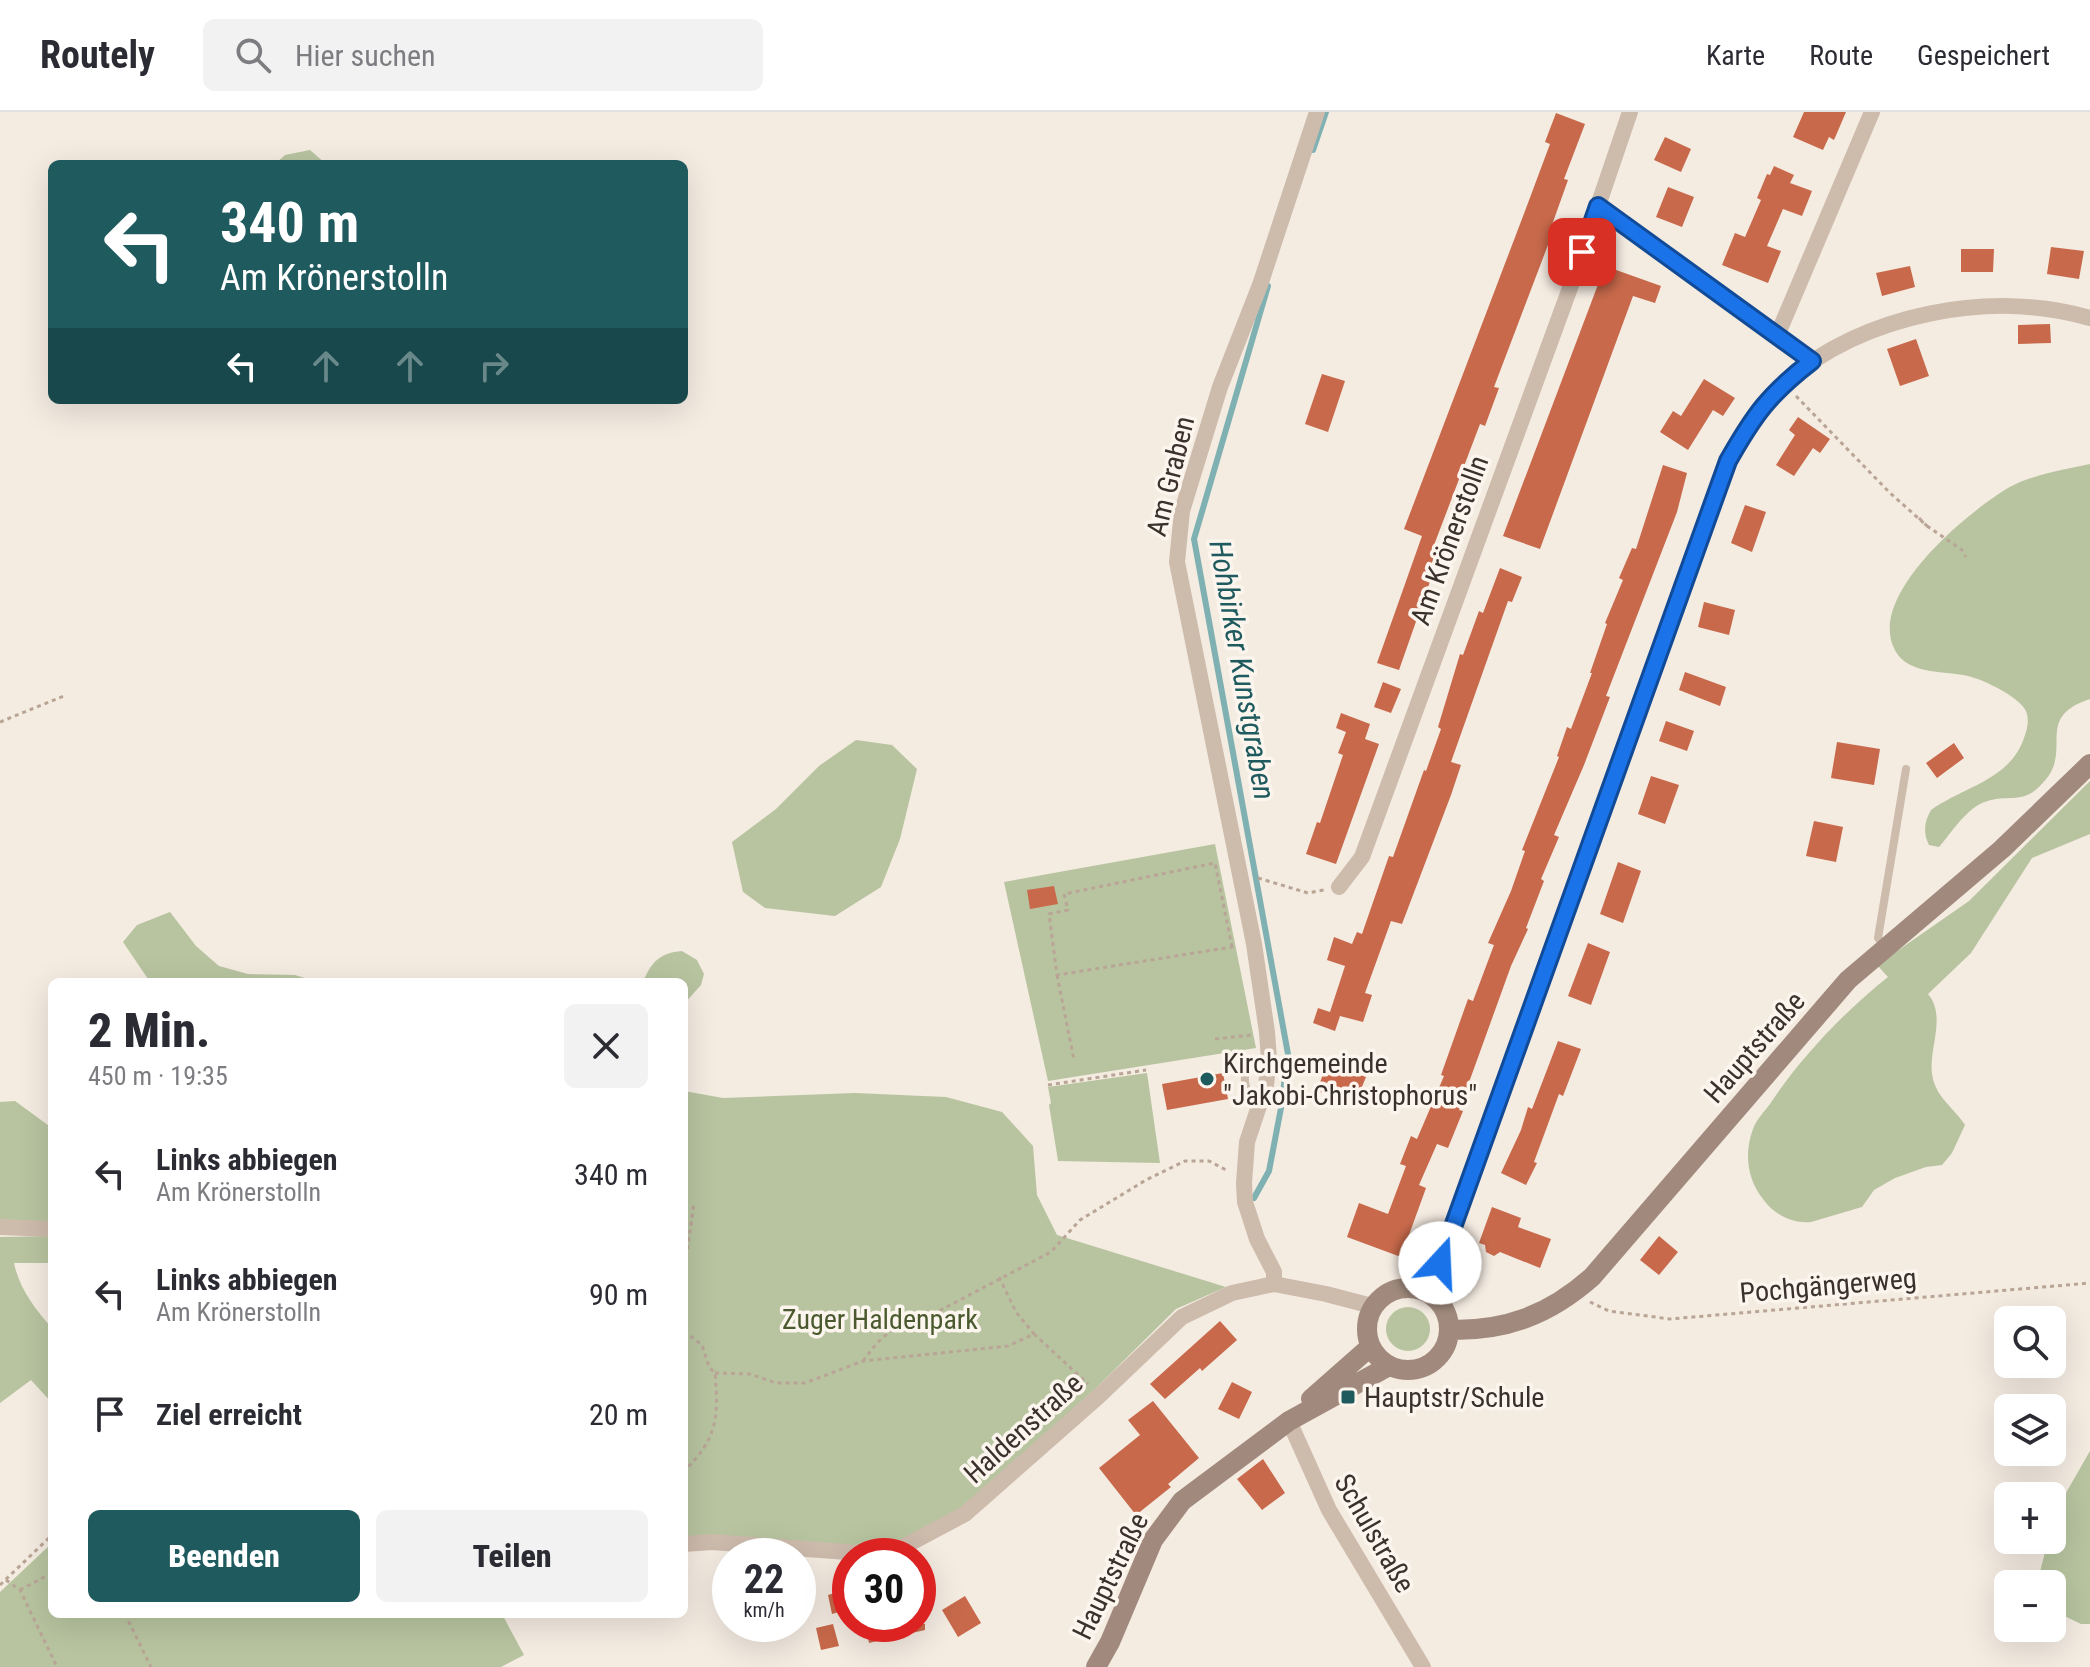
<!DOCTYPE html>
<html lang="de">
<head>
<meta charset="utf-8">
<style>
	:root { --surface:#fff; --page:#f2f2f3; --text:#2b2b33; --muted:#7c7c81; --line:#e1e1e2; --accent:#1f5a5e }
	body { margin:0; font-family:"Roboto Condensed",sans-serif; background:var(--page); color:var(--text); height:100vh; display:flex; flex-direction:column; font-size:30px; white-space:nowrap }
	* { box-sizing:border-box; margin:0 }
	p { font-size:26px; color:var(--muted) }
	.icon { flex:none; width:44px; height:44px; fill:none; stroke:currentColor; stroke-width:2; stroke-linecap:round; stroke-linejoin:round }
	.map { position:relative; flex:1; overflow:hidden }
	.sheet { position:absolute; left:48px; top:866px; width:640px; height:640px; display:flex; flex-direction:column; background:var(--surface); border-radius:12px; box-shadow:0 8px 32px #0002 }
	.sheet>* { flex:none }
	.banner { position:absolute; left:48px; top:48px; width:640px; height:244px; border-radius:12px; box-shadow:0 8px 32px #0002; background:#1f5a5e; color:#fff; overflow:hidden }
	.tools { position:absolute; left:1994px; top:1194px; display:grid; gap:16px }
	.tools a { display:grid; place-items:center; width:72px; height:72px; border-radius:12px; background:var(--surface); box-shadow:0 8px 32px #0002; font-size:40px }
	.speed { position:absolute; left:712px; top:1426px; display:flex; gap:16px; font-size:40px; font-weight:700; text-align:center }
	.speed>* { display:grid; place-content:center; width:104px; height:104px; border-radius:50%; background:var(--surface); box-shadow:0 8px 32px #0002; line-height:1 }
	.speed small { font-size:20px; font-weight:400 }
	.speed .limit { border:12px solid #d22; background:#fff; color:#111 }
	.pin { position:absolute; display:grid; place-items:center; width:68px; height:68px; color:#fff; margin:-34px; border-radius:16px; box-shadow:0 4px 12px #0006 }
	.me { position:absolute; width:88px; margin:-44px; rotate:20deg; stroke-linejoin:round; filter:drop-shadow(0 0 6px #0008) }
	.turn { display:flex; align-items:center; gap:28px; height:168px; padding:0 40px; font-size:36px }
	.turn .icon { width:104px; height:104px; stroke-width:2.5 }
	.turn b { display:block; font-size:56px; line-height:68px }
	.lanes { display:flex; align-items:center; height:76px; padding:0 40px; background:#0003; justify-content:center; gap:40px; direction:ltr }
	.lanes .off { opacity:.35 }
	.round { display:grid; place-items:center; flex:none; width:84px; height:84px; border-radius:12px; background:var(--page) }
	.summary { display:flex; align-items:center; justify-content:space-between; height:136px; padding:0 40px }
	h1 { font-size:48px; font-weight:800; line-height:60px }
	.primary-button { display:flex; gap:16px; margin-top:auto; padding:16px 40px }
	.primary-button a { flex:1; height:92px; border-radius:12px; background:var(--accent); color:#fff; font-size:32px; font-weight:800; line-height:92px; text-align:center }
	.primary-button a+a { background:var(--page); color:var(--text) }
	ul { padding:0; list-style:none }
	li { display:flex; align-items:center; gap:24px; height:120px; padding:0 40px }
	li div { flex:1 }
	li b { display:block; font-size:30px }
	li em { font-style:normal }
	header { display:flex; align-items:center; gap:48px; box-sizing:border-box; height:112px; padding:0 40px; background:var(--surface); border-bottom:2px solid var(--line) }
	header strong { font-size:38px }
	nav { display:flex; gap:44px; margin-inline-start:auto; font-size:28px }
	.search { width:560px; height:72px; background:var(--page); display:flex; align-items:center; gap:20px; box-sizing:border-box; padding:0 28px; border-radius:12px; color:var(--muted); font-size:30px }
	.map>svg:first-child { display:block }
</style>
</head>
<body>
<header>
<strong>Routely</strong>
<div class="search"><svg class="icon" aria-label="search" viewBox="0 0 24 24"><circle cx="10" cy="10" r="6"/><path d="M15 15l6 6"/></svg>Hier suchen</div>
<nav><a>Karte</a><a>Route</a><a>Gespeichert</a></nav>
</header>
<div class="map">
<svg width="2090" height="1555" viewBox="0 0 2090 1555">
	<rect width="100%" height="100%" fill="#f4ebe1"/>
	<path fill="#b8c4a0" d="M310,38L326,52H275L285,43Z
		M2090,352V587C2035,605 2071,635 2047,666C2023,697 2010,679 1982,691C1964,700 1952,720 1939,735L1929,733C1923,721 1924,710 1931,698C1963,675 2010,668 2024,626C2027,618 2029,610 2027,602C2025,587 1982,567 1968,564C1942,558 1905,564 1893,534C1871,480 1968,400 2008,376C2033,362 2063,358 2090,352Z
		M856,628L892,633L917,657L900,727L881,775L835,804L765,796L743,780L732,730L776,697L819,654Z
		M2090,669V722L2032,746L1971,841L1928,882C1948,906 1926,940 1933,967C1938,987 1955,997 1965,1013L1952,1041L1942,1053L1926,1055L1895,1066L1874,1078L1862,1095L1811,1110C1793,1112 1773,1102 1763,1087C1747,1067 1744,1041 1753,1017C1756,1008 1764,1000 1770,992C1801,945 1844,900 1888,865L1877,853L1969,789Z
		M1215,732L1256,936L1048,969L1004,770Z
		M170,800L196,834L219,854L248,862L295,863L318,870H150L123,830L137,813Z
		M682,839L697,848L704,862L701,873L684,892V870H643C652,849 660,841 682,839Z
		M1147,961L1160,1051L1058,1049L1049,993L1051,991L1048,975Z
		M684,979L723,986L855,981L946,985L1002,1000L1033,1034L1037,1083L1057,1123L1226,1175L1176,1197L1094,1278L963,1397L886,1437L684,1424Z
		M15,989L52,1016V1111L0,1107V990Z
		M52,1124V1151H14C19,1176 35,1197 52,1216V1291L31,1268L0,1291V1125Z
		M1386 1217a22 22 0 1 1 44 0a22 22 0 1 1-44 0Z
		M2090,1339V1512H2081L2052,1498V1472H2037L2048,1428H2052L2055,1400Z
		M52,1431V1502H502L524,1543L501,1555H0V1480Z"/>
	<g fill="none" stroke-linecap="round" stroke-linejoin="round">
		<path stroke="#7fb0b2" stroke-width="6" d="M1313,38L1326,0
			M1254,1086L1269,1059L1281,996L1288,942L1194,427L1268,174"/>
	</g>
	<path fill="#c8694b" d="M1804,0H1846L1834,28L1829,25L1823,38L1793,25Z
		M1556,1L1585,12L1564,67L1568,68L1548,124L1551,125L1494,275L1499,276L1485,314L1480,312L1431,441L1439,444L1399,558L1377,551L1422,424L1404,417L1525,99L1550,32L1545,30Z
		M1665,25L1691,37L1681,60L1654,48Z
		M1774,54L1794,63L1790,71L1812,79L1802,104L1783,97L1767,134L1781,139L1768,171L1722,153L1735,121L1745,125L1761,88L1757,86L1767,62L1770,63Z
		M1668,75L1694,85L1682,115L1656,105Z
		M2051,135L2084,139L2079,167L2047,162Z
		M1961,137H1994L1993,160H1961Z
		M1605,154L1661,174L1655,191L1633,184L1540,437L1503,424Z
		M1910,154L1915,175L1882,184L1876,161Z
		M2050,212L2051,231L2018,232V213Z
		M1916,227L1929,264L1900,274L1887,237Z
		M1322,262L1345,269L1328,320L1305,312Z
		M1704,267L1735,286L1723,304L1713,298L1688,338L1660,320L1673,299L1681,304Z
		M1798,305L1830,327L1820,341L1813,336L1794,364L1776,353L1795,323L1789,318Z
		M1663,353L1687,361L1677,400L1606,584L1610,585L1584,653L1554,723L1559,725L1541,767L1544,769L1526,816L1528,817L1511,854L1459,998L1463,999L1448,1036L1437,1032L1419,1073L1426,1076L1401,1145L1347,1125L1359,1091L1388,1102L1406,1054L1400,1052L1411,1024L1417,1027L1444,964L1441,963L1468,887L1473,889L1494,833L1488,831L1511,779L1525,739L1522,738L1559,645L1557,644L1567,615L1571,617L1592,561H1590L1607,512L1605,511L1623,468L1619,466L1632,436L1636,437Z
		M1745,393L1766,400L1752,440L1731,431Z
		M1500,456L1522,465L1512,490L1508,489L1451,650L1461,653L1451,683L1402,812L1391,809L1365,881L1372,883L1363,910L1340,904L1335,919L1313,911L1318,896L1330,900L1345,854L1327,848L1334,825L1352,832L1357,820L1362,822L1389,744L1393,745L1424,658L1426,659L1441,617L1438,615L1460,542L1463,543L1479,499L1483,501Z
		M1704,490L1735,498L1729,523L1698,515Z
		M1685,560L1726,575L1720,594L1679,578Z
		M1383,570L1401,577L1391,601L1374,595Z
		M1341,601L1370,612L1365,627L1379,632L1336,752L1306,742L1317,710L1320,711L1343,643L1338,641L1346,620L1336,616Z
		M1666,609L1694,619L1687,639L1659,629Z
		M1837,630L1880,637L1874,673L1831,666Z
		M1954,631L1964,646L1937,666L1926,651Z
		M1651,664L1679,673L1665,712L1638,702Z
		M1814,709L1843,715L1836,750L1806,744Z
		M1618,750L1641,759L1623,811L1600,802Z
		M1054,774L1058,792L1030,797L1027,778Z
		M1588,831L1610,840L1591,893L1568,884Z
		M1558,929L1581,937L1563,984L1559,982L1534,1050L1537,1051L1526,1073L1501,1061L1521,1018L1528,995L1532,997Z
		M1327,951L1366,965L1355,992L1317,979Z
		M1223,961L1228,987L1167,998L1162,972Z
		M1492,1095L1521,1106L1518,1115L1551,1127L1540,1156L1500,1140L1494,1144L1486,1140L1485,1133L1479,1131Z
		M1659,1124L1678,1140L1659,1163L1640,1148Z
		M1220,1209L1237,1228L1202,1259L1200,1256L1165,1287L1150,1272Z
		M1232,1270L1252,1280L1239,1307L1218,1297Z
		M1153,1289L1199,1346L1168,1372L1171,1375L1136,1403L1099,1356L1140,1323L1128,1308Z
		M1263,1347L1285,1381L1262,1398L1237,1367Z
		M844,1478L849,1497L832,1502L828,1483Z
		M965,1484L981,1511L958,1525L942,1498Z
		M833,1512L839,1534L821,1538L816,1516Z
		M865,1512H925V1518L869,1531Z"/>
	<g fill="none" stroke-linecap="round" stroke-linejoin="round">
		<path stroke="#b9a596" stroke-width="3" stroke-dasharray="4 4" stroke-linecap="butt" d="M1796,284L1889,380L1927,414L1919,406
			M1927,414L1962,438L1966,445
			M0,610L64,584
			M1258,766L1308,781L1324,778
			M1232,835L1215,751L1064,782L1068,798L1049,802L1057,863L1232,835L1235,834
			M1057,863L1074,948
			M1215,927L1251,923
			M1048,973L1146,958
			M684,1161L694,1091
			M999,1165L1016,1200L1034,1222
			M1590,1190L1609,1199L1670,1207L2090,1171
			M684,1219L702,1233L709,1255L715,1261C719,1306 717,1327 684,1359
			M863,1249L877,1231L905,1206L937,1200L1051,1140L1080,1108L1146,1068L1185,1049H1209L1228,1059
			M715,1261L750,1262L776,1271H805L863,1249L1008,1234L1034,1222L1088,1272
			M6,1468L20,1478L57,1555
			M0,1473L52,1423
			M20,1478L52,1461
			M125,1502L151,1555"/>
		<path stroke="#cdbbac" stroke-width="8" d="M1886,835L1878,826L1906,657
			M1256,998C1244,974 1234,954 1269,948"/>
		<path stroke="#cdbbac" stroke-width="16" d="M1598,94L1812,249
			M1777,224L1872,0
			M1339,775L1362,745L1570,176L1630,0
			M0,1115L52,1117
			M1274,1172V1160L1257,1127L1245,1090L1244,1071L1247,1030L1266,973L1269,948L1267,920L1254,832L1177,450L1182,399L1220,275L1260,173L1317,0
			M1429,1181L1728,349C1744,321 1759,292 1785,270C1865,202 1989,177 2090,206
			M1289,1309L1329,1398L1423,1555
			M684,1432L712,1430L888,1443L965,1402L1099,1284L1182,1205L1232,1181L1274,1172L1326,1182L1372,1194"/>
		<path stroke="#a18a7d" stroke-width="20" d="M1367 1217a41 41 0 1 1 82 0a41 41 0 1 1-82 0Z
			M1449,1218C1506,1219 1549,1203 1592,1165L1848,868L2002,737L2090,652
			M1311,1287L1370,1235
			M1096,1555L1110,1530L1153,1428L1182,1389L1289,1309L1389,1254"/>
	</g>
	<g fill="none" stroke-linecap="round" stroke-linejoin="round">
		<g stroke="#114b97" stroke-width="20">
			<path id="route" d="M1440,1151L1728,349C1754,303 1769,282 1812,249L1598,94L1582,140"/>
		</g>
		<use href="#route" stroke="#1a73e8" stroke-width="14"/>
	</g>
	<g fill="#1f5a5e" stroke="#fbf5ee" stroke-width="3">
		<circle cx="1207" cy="967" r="8"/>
		<rect x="1340" y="1277" width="16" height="16" rx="4"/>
	</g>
	<g text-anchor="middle" stroke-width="7" stroke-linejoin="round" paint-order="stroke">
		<g font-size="28" fill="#3b302b" stroke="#fbf5ee">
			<text transform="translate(1170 364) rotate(-76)" y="10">Am Graben</text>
			<text transform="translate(1449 428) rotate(-70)" y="10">Am Krönerstolln</text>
			<text transform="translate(1754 935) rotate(-49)" y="10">Hauptstraße</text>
			<text transform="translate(1828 1173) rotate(-5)" y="10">Pochgängerweg</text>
			<text transform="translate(1023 1316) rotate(-42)" y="10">Haldenstraße</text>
			<text transform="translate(1375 1421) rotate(60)" y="10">Schulstraße</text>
			<text transform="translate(1110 1464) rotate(-64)" y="10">Hauptstraße</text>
		</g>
		<g font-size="28" fill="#3b302b" stroke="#fbf5ee" text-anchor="start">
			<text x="1223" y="961">Kirchgemeinde<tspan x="1223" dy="32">"Jakobi-Christophorus"</tspan></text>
			<text x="1364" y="1295">Hauptstr/Schule</text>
		</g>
		<g font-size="28" fill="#4a5a2e" stroke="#fbf5ee">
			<text x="880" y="1217">Zuger Haldenpark</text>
		</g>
		<g font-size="30" font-style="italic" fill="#1f5a5e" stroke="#fbf5ee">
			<text transform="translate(1242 558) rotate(80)" y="10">Hohbirker Kunstgraben</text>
		</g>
	</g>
</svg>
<div class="tools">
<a><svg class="icon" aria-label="search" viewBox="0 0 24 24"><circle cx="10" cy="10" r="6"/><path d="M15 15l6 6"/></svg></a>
<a><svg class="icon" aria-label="layers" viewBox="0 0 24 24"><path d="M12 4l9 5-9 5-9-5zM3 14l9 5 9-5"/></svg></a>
<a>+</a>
<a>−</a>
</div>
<div class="speed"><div>22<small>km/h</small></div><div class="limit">30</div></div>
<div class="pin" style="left:1582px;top:140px;background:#d93025"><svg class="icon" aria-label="arrive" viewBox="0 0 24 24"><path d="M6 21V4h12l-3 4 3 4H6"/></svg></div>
<svg class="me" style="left:1440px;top:1151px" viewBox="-20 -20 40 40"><circle r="19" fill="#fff"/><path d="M0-13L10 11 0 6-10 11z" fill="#1a73e8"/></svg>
<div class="banner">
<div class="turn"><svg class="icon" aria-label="left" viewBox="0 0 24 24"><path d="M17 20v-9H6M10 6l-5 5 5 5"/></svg><div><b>340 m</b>Am Krönerstolln</div></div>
<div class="lanes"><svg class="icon" aria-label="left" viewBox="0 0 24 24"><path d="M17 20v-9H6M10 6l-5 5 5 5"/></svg><svg class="icon off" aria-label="ahead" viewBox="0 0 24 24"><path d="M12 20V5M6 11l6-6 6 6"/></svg><svg class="icon off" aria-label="ahead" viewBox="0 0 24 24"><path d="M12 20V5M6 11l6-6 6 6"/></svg><svg class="icon off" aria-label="right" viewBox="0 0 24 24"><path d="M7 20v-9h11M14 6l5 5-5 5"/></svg></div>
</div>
<section class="sheet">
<div class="summary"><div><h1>2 Min.</h1><p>450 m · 19:35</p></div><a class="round"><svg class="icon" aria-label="close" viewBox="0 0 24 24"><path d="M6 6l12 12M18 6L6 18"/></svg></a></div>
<ul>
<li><svg class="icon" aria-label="left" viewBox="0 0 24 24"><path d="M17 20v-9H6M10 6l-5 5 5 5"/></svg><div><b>Links abbiegen</b><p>Am Krönerstolln</p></div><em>340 m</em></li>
<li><svg class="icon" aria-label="left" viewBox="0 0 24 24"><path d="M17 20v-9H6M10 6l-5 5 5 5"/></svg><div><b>Links abbiegen</b><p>Am Krönerstolln</p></div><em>90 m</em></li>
<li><svg class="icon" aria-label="arrive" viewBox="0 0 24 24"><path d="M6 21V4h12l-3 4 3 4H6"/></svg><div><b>Ziel erreicht</b></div><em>20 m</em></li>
</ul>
<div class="primary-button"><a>Beenden</a><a>Teilen</a></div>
</section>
</div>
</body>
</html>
